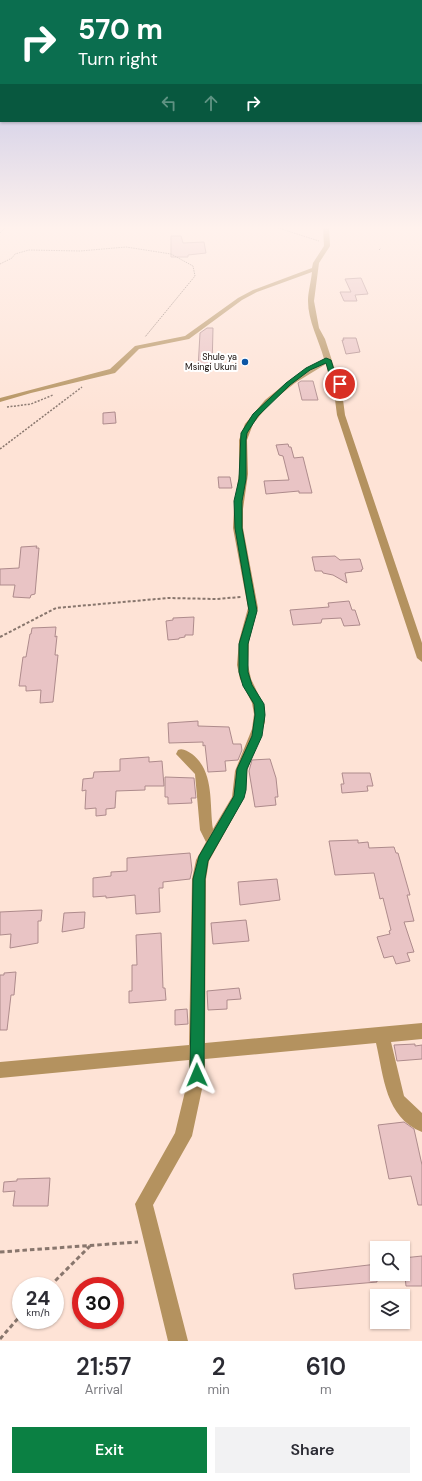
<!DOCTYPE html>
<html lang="en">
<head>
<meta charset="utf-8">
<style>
	:root { --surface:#fff; --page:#f2f2f3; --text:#2b2b33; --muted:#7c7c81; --accent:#0b8043 }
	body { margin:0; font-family:"DM Sans",sans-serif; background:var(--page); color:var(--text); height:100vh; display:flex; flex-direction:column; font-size:15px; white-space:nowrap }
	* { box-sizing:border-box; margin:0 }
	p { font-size:13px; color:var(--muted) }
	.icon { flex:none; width:22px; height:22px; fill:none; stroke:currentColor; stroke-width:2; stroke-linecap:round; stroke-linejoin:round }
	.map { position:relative; height:1341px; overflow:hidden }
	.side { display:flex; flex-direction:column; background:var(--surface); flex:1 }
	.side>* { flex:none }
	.hud { position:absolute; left:0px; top:0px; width:422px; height:122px; box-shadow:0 1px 3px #0004; background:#0b6e4f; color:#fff; overflow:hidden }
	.tools { position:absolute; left:370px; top:1241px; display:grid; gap:8px }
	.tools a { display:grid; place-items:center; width:40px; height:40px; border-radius:0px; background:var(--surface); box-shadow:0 1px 3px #0004; font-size:20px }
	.speed { position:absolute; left:12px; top:1277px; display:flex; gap:8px; font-size:20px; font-weight:700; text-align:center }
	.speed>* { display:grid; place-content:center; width:52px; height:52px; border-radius:50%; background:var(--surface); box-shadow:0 1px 3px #0004; line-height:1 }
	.speed small { font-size:10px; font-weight:400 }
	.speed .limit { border:6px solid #d22; background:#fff; color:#111 }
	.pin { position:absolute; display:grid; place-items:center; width:34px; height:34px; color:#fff; margin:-17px; border:2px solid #fff; border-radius:50%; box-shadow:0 1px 4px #0007 }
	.me { position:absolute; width:44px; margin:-22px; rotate:359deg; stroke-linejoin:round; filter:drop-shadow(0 0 3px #0008) }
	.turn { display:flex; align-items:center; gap:14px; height:84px; padding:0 12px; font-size:18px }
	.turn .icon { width:52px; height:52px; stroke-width:2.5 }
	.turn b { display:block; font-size:28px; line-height:34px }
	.lanes { display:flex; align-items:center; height:38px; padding:0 12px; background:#0003; justify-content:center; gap:20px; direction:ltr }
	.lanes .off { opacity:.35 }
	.eta { display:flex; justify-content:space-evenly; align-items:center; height:68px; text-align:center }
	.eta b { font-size:24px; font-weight:600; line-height:28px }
	.primary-button { display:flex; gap:8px; margin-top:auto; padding:8px 12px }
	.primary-button a { flex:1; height:46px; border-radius:0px; background:var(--accent); color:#fff; font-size:16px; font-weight:600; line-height:46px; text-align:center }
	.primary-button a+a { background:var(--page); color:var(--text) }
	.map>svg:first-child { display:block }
</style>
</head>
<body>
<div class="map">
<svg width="422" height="1341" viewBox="0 0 422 1341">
	<rect width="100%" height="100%" fill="#fee3d6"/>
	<path fill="#e9c4c5" stroke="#ae8b8c" d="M171,236H181L183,243L204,242L206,253L188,255V257H171Z
		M361,278L368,294L355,295L357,301H344L340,292H351L345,279Z
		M207,328H213L212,369H198L200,333Z
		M343,338H356L360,352L346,354L342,340H344Z
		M301,381H313L318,400H302L298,383Z
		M115,412L116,423L103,424V413Z
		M288,444L289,447H291L294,458L303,457L312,493H299V491L266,494L264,481L289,480L283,456L279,455L276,445Z
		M218,477H230L232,488H219Z
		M37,546L36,548H39L35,594L31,595L30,598L13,597L15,585H0V569L19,568L21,547Z
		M335,556L340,560L360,559L363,569L361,570L362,571L345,573L347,583L333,575L323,573L322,571H315L312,557Z
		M349,601L352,610H355L360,625L344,626L341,618L322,619L321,623L293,625L290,610L329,607L328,603Z
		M194,617L193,635H185V637L179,638V639L168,640L166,621L173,620V618Z
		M56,627L55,637L57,636L55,655H58L53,702L40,703L41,690L26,691V686H19L23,657H26L30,634H31L32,628Z
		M198,721V726L229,727L233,744H241L242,750L238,760L225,761L226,771L208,772L205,745L203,746V742L169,743L168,723Z
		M149,757V762L162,761L164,786H145V790L116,791L115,808L106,809V815L96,816V808L85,809L86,790L82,791L83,779L93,778L94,772L120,771V759Z
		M270,759L276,778L278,797H275L276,805L255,807L249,771L252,760Z
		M342,773H370L373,786H367L368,791L342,793L341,784H344Z
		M165,777L194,778L196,798H191L192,803L168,804V797H165Z
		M358,840V843L368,842L369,848L394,847L396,853H398L410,895H407L414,921L404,922L414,952L407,953L410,961L396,964L393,956L384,958L377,937L390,934L389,931L391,930L383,898L380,899L374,873L335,875L329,841Z
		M190,853L192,870L190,879L163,882V888H159L160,912L136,914L135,895L106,898V896L93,897V878L111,876V872L127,871V858Z
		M277,879L280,900L240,905L238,882Z
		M42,910L41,921H38V943L10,948L11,934L0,935V912Z
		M85,912L84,928L62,932L64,913Z
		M246,920L249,941L213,944L211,923Z
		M161,933L163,988H165L166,1000L129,1003V991H132V965H137L136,935Z
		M16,972L14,995H11L7,1030H0V975H4V973Z
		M239,988L241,999L227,1000V1009L208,1010L207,991Z
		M187,1009L188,1024L175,1025V1010Z
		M415,1044V1046L422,1045V1059L397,1061L394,1045Z
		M404,1122L414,1129L422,1165V1205H418L411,1176L389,1179L378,1125Z
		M50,1178L48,1206H13L15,1191L3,1192L4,1182L17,1181V1179Z
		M422,1256V1286H406L403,1258Z
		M377,1264V1282L295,1289L293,1274Z"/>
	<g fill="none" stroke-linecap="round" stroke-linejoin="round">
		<path stroke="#88766d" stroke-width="1" stroke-dasharray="1.5 1" stroke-linecap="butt" d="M275,227L319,241
			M0,233L5,228L13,227
			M379,250L381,248
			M0,264L12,258L15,254L29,250L80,251L126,247L171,254L193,266L195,276L145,337"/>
		<path stroke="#88766d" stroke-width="1.5" stroke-dasharray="2 1.5" stroke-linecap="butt" d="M7,407L31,404L53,395
			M0,449L82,387"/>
		<path stroke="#88766d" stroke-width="2" stroke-dasharray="3 2" stroke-linecap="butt" d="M0,637L56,608L168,598L216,599L241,597"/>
		<path stroke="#88766d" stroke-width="3" stroke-dasharray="4.5 3" stroke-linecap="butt" d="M0,1252L138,1242
			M50,1286L90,1246
			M0,1339L21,1315"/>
		<path fill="#b4925f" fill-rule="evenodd" d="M323,227H329L330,246L319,263L314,301L319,328L325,339L336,373L344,384L342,392L345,415L422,643V662L417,658L337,415L334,392L336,384L328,373L326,364L295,383L270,403L253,424L247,440L248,474L243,509V528L258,608L249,641L248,665L251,679L265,708V722L247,771L244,798L209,861L206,879L205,1043L422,1023V1039L391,1042L404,1096L422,1113V1132C385,1117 384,1077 376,1043L205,1059V1075L192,1136L153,1205L188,1341H168L135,1204L175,1133L189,1075V1060L0,1078V1062L189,1045L192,879L196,860L206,842L200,830L195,774L176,754L178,750C183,748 187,751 192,754C215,772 209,804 213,829L232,797L235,771L252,729L254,714L252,703L240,679L237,665L239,641L248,608L233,528L234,509L239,474V440L245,424L265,400L290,380L324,359C319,340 308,321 308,301C308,292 311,282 312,272L257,292L242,300L189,339L139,349L115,373L31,393L0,402V398L110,369L135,346L185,336L238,298L253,290L312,268L313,263L324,246Z"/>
	</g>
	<linearGradient id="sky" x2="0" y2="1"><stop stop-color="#b1b6e4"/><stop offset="0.55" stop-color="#fff2ed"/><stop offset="1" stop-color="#fff2ed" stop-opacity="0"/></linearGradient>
	<rect width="422" height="414" fill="url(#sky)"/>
	<path fill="#0b8043" stroke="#07532c" d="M326,358L331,360L335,373L342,386H338L329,373L326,363L310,370L290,385L258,416L247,433L246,440V479L242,501V528L257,611L248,644V672L252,685L264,704L265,715L262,736L247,769L246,790L244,798L208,861L205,879L204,1075L202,1080L197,1082L192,1080L190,1075L193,879L199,856L234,796L237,769L252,736L255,715L254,704L243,686L239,672V644L249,611L235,528L234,501L239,479L241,433L253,414L286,383L306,368Z"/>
	<circle fill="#0c56a5" stroke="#fff" stroke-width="1.5" cx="245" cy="362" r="4"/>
	<g text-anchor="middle" stroke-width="4" stroke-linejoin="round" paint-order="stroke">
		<g font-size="9" fill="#130905" stroke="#fff" text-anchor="end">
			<text x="237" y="360">Shule ya<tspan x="237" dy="10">Msingi Ukuni</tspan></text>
		</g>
	</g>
</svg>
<div class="tools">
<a><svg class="icon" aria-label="search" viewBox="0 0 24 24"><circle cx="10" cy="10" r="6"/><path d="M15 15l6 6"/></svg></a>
<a><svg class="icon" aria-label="layers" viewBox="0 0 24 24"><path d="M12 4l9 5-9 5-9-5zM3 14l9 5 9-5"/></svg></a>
</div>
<div class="speed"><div>24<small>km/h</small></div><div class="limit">30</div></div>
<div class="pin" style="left:340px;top:384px;background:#d93025"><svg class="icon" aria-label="arrive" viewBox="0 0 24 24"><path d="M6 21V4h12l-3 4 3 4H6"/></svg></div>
<svg class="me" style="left:197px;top:1075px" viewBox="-20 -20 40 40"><path d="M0-17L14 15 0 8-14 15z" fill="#0b8043" stroke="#fff" stroke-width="4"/></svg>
<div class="hud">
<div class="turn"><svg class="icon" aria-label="right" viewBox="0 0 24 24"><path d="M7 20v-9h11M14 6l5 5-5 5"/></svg><div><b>570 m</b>Turn right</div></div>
<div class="lanes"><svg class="icon off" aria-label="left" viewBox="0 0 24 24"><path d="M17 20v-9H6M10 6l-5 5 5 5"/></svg><svg class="icon off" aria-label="ahead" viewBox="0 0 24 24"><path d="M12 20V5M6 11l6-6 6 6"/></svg><svg class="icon" aria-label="right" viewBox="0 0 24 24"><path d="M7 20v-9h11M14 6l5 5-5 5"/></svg></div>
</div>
</div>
<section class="side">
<div class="eta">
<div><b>21:57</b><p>Arrival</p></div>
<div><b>2</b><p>min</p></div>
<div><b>610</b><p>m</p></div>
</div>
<div class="primary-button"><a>Exit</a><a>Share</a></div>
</section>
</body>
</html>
